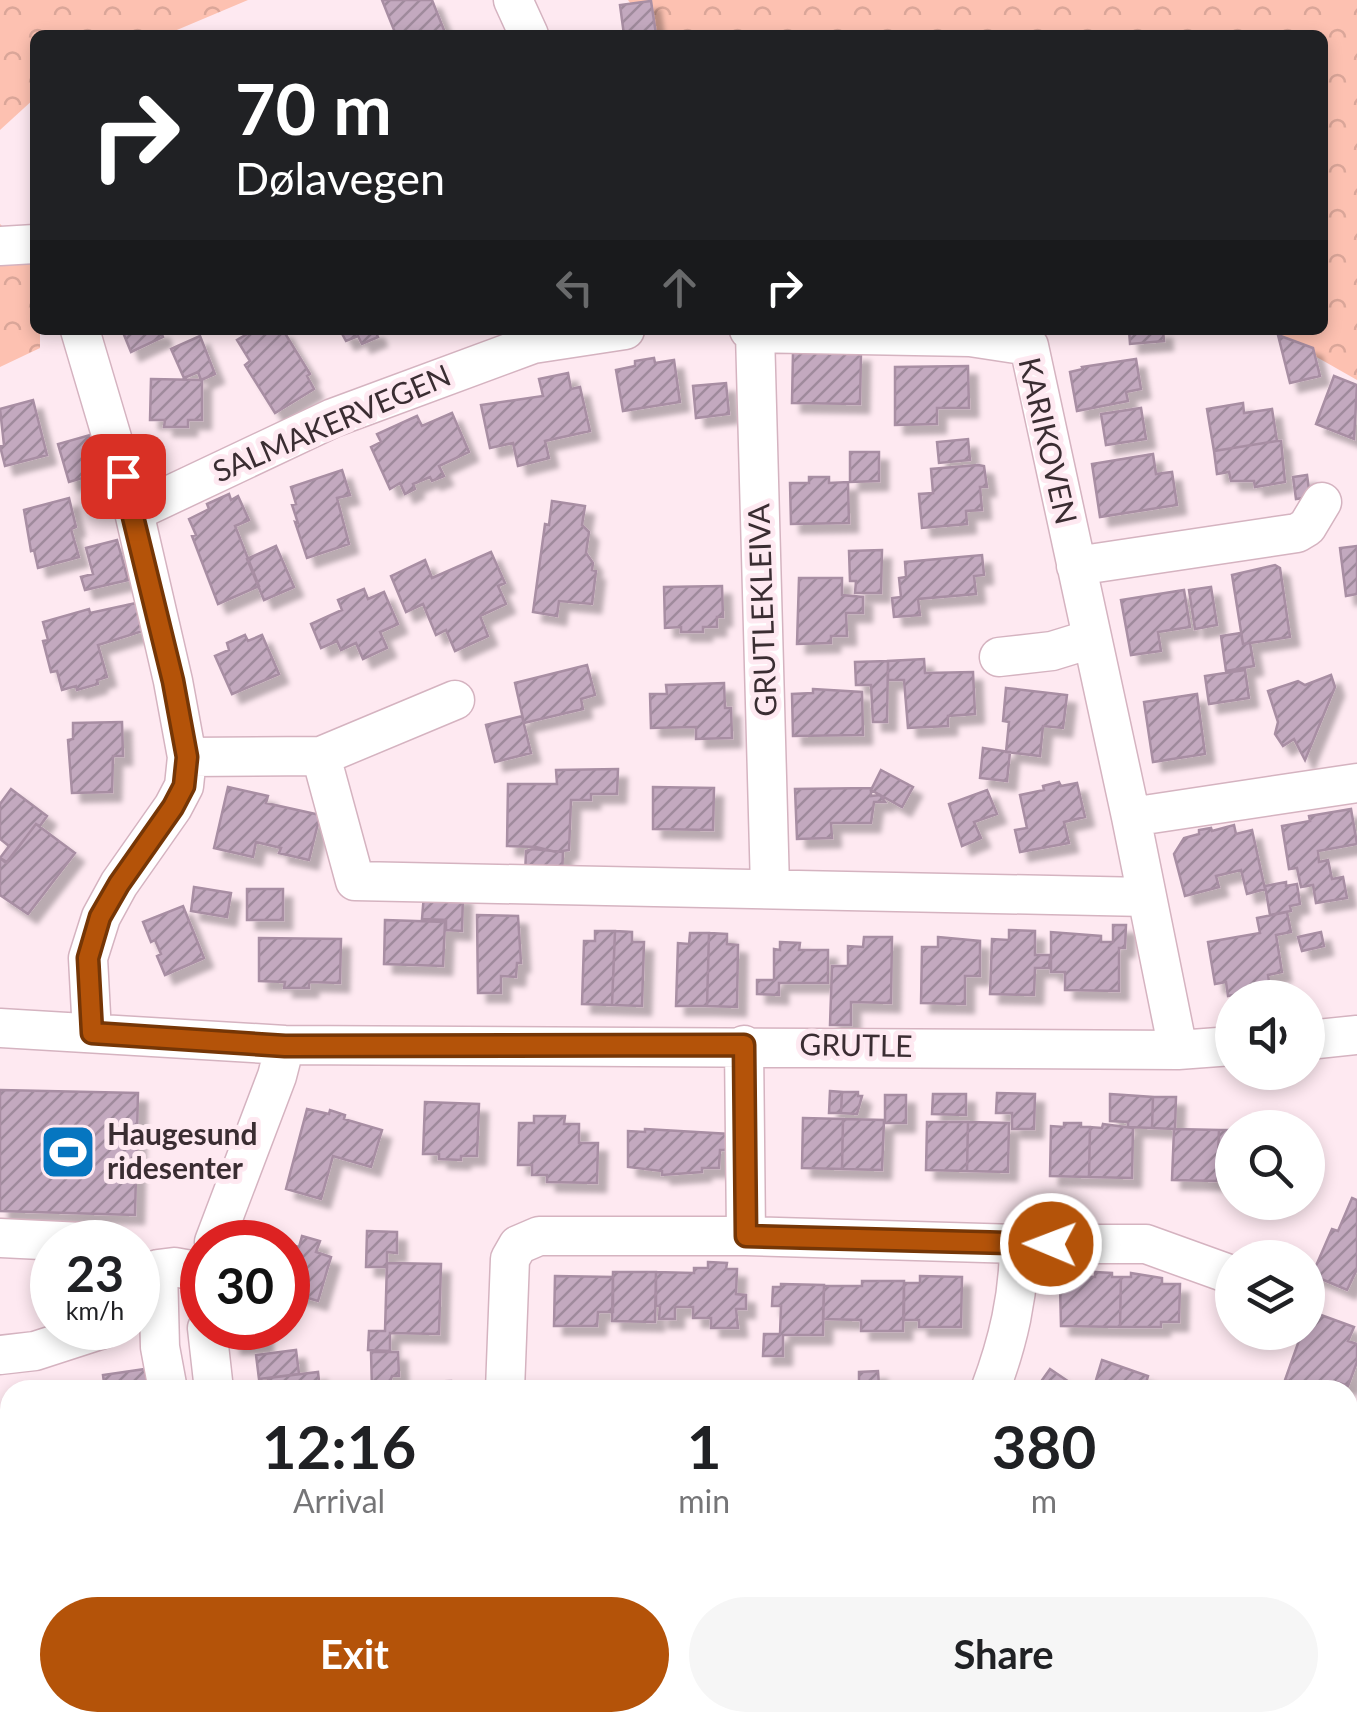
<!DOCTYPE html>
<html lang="en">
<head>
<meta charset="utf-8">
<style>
	:root { --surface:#fff; --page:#f6f6f6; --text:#202124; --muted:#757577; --accent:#b45309 }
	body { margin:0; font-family:Lato,sans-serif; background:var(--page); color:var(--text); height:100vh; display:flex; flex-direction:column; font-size:38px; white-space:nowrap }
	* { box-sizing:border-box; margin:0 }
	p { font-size:32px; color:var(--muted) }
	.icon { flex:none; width:55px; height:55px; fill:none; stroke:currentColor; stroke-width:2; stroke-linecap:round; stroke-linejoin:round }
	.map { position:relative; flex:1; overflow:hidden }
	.drawer { position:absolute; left:0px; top:1380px; width:1358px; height:352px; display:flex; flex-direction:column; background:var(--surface); border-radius:30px 30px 0 0; box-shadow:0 5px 15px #0003 }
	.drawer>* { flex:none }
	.top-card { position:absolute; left:30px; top:30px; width:1298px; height:305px; border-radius:15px; box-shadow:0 5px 15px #0003; background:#202124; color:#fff; overflow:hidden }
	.buttons { position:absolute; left:1215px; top:980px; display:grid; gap:20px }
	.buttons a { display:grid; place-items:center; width:110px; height:110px; border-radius:50%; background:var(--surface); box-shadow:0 5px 15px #0003; font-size:50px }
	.speed { position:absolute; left:30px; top:1220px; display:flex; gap:20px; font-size:50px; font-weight:700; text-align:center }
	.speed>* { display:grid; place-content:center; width:130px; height:130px; border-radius:50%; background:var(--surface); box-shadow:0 5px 15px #0003; line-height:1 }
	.speed small { font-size:25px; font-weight:400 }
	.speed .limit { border:15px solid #d22; background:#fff; color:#111 }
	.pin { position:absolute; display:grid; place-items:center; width:85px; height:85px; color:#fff; margin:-42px; border-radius:20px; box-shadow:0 5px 15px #0006 }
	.me { position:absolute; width:110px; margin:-55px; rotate:271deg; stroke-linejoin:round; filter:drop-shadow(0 0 8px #0008) }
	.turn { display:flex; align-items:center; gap:35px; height:210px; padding:0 40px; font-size:45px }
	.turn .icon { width:130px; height:130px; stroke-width:2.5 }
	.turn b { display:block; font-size:70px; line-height:85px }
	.lanes { display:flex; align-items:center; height:95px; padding:0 40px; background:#0003; justify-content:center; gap:50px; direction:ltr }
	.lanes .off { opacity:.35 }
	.eta { display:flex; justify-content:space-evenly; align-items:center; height:170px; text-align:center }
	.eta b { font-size:60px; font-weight:700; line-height:70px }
	.action { display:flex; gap:20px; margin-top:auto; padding:20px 40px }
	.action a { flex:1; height:115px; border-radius:60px; background:var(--accent); color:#fff; font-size:40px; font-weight:700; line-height:115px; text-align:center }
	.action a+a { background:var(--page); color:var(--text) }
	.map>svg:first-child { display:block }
</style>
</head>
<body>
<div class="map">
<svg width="1357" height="1731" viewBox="0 0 1357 1731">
	<defs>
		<pattern id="forest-crowns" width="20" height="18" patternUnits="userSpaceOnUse" patternTransform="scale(2.5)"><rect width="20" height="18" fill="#fdc1b1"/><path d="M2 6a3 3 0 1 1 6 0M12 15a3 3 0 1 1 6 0" fill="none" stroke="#daa699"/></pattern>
		<pattern id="building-hatch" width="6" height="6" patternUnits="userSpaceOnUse" patternTransform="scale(2.5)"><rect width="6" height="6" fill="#c3a9bf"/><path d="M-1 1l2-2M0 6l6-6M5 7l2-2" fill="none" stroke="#9f8a9c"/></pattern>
		<filter id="shadow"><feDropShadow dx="9" dy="9" stdDeviation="2.5" flood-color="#0004"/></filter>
	</defs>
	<rect width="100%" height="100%" fill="#fee9f1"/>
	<path fill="url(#forest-crowns)" d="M0,0H248L165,35H35V98L0,130Z
		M628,0H1357V380L1269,330H1322V35H654Z
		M0,224L35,257V330H40V348L0,367Z"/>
	<path fill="url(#building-hatch)" stroke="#a88ea3" stroke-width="2.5" filter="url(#shadow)" d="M382,0H432L444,30L438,35H396Z
		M651,1L656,34L624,35L620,5Z
		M122,330H160L163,337L131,352Z
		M254,330H283L310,374L307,376L314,389L275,413L245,365L250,361L237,340Z
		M340,330H375L378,337L362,344L358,336L346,341Z
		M1129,330H1163L1164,341L1130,344Z
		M1278,335L1313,348L1320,376L1290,383Z
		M200,336L215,374L201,380L198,372L184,378L171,349Z
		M793,352L861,353L860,404L792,403Z
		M654,358L655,363L674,360L680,402L623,411L616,370L635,366V361Z
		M1136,359L1141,389L1126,392L1128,401L1077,411L1070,372L1083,369L1082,367Z
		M968,366L969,408H937V424L895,425V367Z
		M568,373L571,389L580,387L590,431L545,441L549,458L518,466L513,443L490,448L481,405L543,396L539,379Z
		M1334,376L1357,385L1354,439L1316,424Z
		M151,379L202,380V420H188V427H164L165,420H150Z
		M726,383L729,414L696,418L693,386Z
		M33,400L47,455L5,466L0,446L4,445L0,409Z
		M1243,403L1244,413L1272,409L1277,441L1214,451L1207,409Z
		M1141,408L1146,439L1106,445L1101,414Z
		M452,413L469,452L439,466L444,476L432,481L430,477L413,484L415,489L405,494L400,483L390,489L371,447L381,442L377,434L417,416L422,426Z
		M90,435L100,473L69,482L58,444Z
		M968,439L970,460L939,463L937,442Z
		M1277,441H1281L1285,482L1255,487L1254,481H1231L1229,472L1217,474L1214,451Z
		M850,452H879V481L850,482Z
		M1153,454L1156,474L1172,472L1177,505L1100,517L1092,464Z
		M978,465L984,466L987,487H980L982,510L966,511L967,524L922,528L919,494L933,493L931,469Z
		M342,470L350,495L337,498L349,544L307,558L295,522L298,523L292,505L296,504L291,487Z
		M1307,475L1310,497L1296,499L1293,477Z
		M809,477H829V483L848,482L849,523L791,524L790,483H809Z
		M229,494L231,500L238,496L249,520L235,526L259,586L218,604L192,536L196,535L189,519L209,509L207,504Z
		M69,498L76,527L71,529L79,557L38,568L34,550L31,551L24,510Z
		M552,501L585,506L582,525L589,532L586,553L593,563L592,570L596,571L592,604L559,601L557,616L533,612L545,524L549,525Z
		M117,540L128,580L85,590L81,577L93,574L86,548Z
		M276,546L294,587L264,600L247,559Z
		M1357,546V594L1346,596L1340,548Z
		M882,550L881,593H855L856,581H850L849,551Z
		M491,552L505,583L498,586L506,604L480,616L488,636L455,651L446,630L436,635L423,604L406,612L391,576L425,560L432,578Z
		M982,555L984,575L974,576L976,594L918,599L920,615L894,617L892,598L901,597L899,578L906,577L905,562Z
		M1275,565L1280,568L1290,637L1243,644L1232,575Z
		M799,578H842V595L863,597V613H846L847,636H831V643L797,644Z
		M722,586L723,617H717V627H703V632H681V627L665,628L664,587Z
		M1211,587L1217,625L1195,629L1189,590Z
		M364,589L368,599L384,592L398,624L380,632L387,648L363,659L356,643L341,650L337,641L321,648L311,624L342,610L338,600Z
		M1184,590L1190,627L1158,632L1161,651L1131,655L1121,600Z
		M136,603L143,631L98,645L107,677L97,680L98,684L77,690L76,686L62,690L57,671L51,672L43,641L48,640L43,622L89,609L90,613Z
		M1241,633L1243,644L1250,643L1254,666L1226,671L1221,636Z
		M245,635L248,641L262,635L279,674L232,694L215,656L229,650L227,643Z
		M924,659L925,673L973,672L975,714L948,716V726L908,728L904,680H888V661Z
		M888,661L887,722H873L871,685H856L855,662Z
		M587,665L595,695L581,699L583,709L524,723L515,683Z
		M1245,670L1249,698L1209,704L1205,676Z
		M1331,675L1335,687L1305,760L1294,739L1283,746L1275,734L1278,722L1268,691L1298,681L1305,685Z
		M724,683L725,708H731L732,738L696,739V727L651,728L650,694H667L666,685Z
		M1006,688L1067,695L1063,728L1043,726L1040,756L1006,752L1009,722L1003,721Z
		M813,689L862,692L863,735L793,736L792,694L813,693Z
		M1197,694L1205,754L1153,762L1144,702Z
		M522,716L531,753L495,762L486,725Z
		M122,722L123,756H113L112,792L72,793L68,740L73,739V723Z
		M983,748L1010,752L1007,781L980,778Z
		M618,769L617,794H591V800H571L569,850L556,852L536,847L507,846L508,784H557L556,770Z
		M881,770L913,787L902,807L871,790Z
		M1059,782L1061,786L1077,783L1085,817L1064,822L1069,843L1020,852L1015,830L1027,828L1020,795L1044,790L1043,786Z
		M228,787L268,796L266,803L320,815L309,860L279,853L281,848L256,842L253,857L214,848Z
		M653,787L714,788L713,830L653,829Z
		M871,788V796L880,795L885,802H874L871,823H831L832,838L797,839L795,789Z
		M11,789L47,816L40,826L36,824L6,863L0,858L9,846L0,839V804Z
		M987,790L997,814L974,822L981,838L962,846L949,804Z
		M1351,809L1357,844L1318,851L1319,862L1328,860L1332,879L1343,877L1347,898L1316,903L1313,885L1301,887L1297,868L1289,869L1282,826L1310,821L1309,816Z
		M36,824L75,853L28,914L0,895V858L7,862Z
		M1234,825L1236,834L1252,830L1265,889L1247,894L1241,870L1216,876L1219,887L1185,896L1174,854L1184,838L1199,834V830L1211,828L1212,831Z
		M533,849L563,852L562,877L525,876L526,851Z
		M1286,882V886L1297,884L1300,904L1290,906L1291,911L1270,915L1265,886Z
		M194,887L231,893L227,917L191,911Z
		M247,889H283V920H247Z
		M424,894L463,895L462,931L446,930V920L422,919Z
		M183,906L204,958L165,975L157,956L161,954L155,940L151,942L143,922Z
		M1287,912L1291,932L1276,935L1282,972L1268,975L1270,988L1228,996L1226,982L1215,984L1208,942L1260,933L1257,918Z
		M477,915L518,916L521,963H517L516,977L501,976V993H478Z
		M385,920L445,922L443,966L384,964Z
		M1113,925H1126L1125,948H1119V991L1065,990V972H1051V932L1101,936V942H1113Z
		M1009,930L1035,931V955H1050L1049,968H1035L1034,995L990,994L992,939L1009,940Z
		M595,931H615L612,1005L582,1004L584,941H595Z
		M615,931L632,932V942H644L642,1006L612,1005Z
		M1321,932L1324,946L1302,951L1298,937Z
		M690,933H709L707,1006H676L678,943L689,944Z
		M709,933L727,934V944L738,945L737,1007L707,1006Z
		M864,937H892L891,1003L851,1002V1025H830L832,966H848V946L863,947Z
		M938,937L980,941V976H965V1004L921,1003L922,947H938Z
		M259,938L341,939L340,983L309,982V988H284L285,982L259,981Z
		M780,942L800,943L799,950H828V983H779V995L757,994V980H774V949L780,950Z
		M0,1090L138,1093L135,1215L0,1211Z
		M830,1091L842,1092L841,1113H829Z
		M842,1092H858V1096H862L857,1114L841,1113Z
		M997,1093L1035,1094L1034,1129H1012V1113H996Z
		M933,1094H966V1115L932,1114Z
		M1110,1094L1153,1097L1152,1128L1128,1127V1122L1110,1121Z
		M885,1095H906V1123H885Z
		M1153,1097H1176L1175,1129L1152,1128Z
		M425,1102L479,1104L477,1156H461V1160L439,1159V1154H423Z
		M307,1109L329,1114L330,1110L345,1115L344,1119L382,1130L371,1167L333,1156L321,1199L286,1189Z
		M534,1116H565L564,1124H579V1143H598L597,1183L547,1182V1175H532V1165H518L519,1123H534Z
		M803,1118L843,1119L842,1169L802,1168Z
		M843,1119L884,1120L882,1170L842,1169Z
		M927,1122H968L967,1171L926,1170Z
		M968,1122L1009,1123L1008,1172L967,1171Z
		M1064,1123H1081V1127H1090L1089,1177L1050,1176L1051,1126L1064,1127Z
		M1103,1124L1133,1128L1132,1178L1089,1177L1090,1127L1102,1128Z
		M645,1129L730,1134L729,1150H720L719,1168H702V1172L662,1175V1171L628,1167V1131L645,1132Z
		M1174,1129L1219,1130L1217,1181L1172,1180Z
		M1219,1130H1232V1181H1217Z
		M1352,1198L1357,1200V1269L1347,1290L1312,1275L1332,1229L1338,1231Z
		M367,1231L397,1232V1253L387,1252V1267H366Z
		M302,1236L320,1241L316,1252L331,1257L318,1301L288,1292V1244L299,1247Z
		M708,1262L727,1263L726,1269H737L736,1294L746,1295V1309H736L738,1328H711V1318H693V1307H675V1319H659L660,1306H656V1272L694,1273V1268H708Z
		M387,1263L441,1264L439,1334L390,1333V1351L368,1350L369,1331H385Z
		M613,1272H656L655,1322L612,1321Z
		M1095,1272L1112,1273V1277H1121L1120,1327L1061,1326L1060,1284H1080V1276L1095,1277Z
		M1131,1273L1162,1278V1284H1180L1179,1322H1161V1327H1120L1121,1277H1131Z
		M555,1276L613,1277V1312H598L597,1326H554Z
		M920,1276L962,1277L961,1327H919V1320H904V1283H920Z
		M862,1281H904L903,1331H861V1320L823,1319L824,1286H862Z
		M781,1284L824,1285L823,1335H783V1356H763L764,1334H780L781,1306H772L773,1287H781Z
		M1310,1311L1354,1327L1348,1341L1357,1344V1362L1348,1386L1334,1381L1331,1390H1315L1285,1380L1302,1332H1308Z
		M232,1328H263L264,1344L232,1345Z
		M296,1350L299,1374L259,1379L256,1355Z
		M371,1352H398L399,1376H392L387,1390H372Z
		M1102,1360L1148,1376L1144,1390H1093Z
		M145,1369L148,1390H105L103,1375Z
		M1050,1369L1081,1390H1035Z
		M878,1371L879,1385L942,1384V1390H859V1372Z
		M318,1372L320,1390H270L268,1378Z
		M451,1381V1390H387V1383Z
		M436,1722H470L471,1731H437Z
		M552,1722V1731H516V1724Z
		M619,1722H654L655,1731H612Z
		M713,1722H756L757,1731H714Z"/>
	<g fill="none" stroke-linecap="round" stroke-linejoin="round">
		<g stroke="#d5b3c0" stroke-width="41">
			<path id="minor" d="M513,0L529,35
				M0,246L35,244
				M80,330L134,512L173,681L187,757L184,786L173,807L119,884L101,917L88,958L92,1033
				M749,330L755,333L970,337L1029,346L1131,817L1178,1050
				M755,333L770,888
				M533,344L625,330
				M134,512L333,418L533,344L531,330
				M1076,566L1297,533L1307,527L1322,502
				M999,657L1052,651L1091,639
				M321,756L355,881L1146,897
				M187,757L321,756L455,700
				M1131,817L1357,783
				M0,1028L285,1045L1178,1050L1232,1046
				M1308,1040L1357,1035
				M744,1045L746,1236
				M0,1238L82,1242
				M214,1242L277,1076L285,1045
				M158,1269L160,1347L168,1390
				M158,1269L174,1267L202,1272
				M207,1328L214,1390
				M0,1355L35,1351L106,1328
				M505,1390L510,1259L518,1245L539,1236H746L1019,1244H1146L1232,1275
				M990,1390C1008,1342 1019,1296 1019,1244
				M1348,1489L1357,1462
				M249,1722V1731
				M1025,1722L1026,1731
				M1327,1722L1328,1731
				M199,1731L202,1722"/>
		</g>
		<use href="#minor" stroke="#fff" stroke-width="38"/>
	</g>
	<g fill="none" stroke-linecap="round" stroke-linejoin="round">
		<g stroke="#753606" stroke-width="25">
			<path id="route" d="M123,476L173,681L187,757L184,786L173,807L119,884L100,917L88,958L92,1033L285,1046L744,1045L746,1236L1051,1244"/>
		</g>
		<use href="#route" stroke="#b45309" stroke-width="18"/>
	</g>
	<defs>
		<g id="stadium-square" transform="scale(2.875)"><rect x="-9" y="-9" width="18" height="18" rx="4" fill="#0676c0" stroke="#fee9f1"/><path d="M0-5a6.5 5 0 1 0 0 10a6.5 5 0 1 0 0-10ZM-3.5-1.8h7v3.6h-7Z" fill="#fff"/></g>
	</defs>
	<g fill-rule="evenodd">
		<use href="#stadium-square" x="68" y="1152"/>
	</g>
	<g text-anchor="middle" stroke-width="10" stroke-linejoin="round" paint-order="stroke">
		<g font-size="30" fill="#3a2d32" stroke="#fee9f1">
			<text transform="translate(332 424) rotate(-23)" y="10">SALMAKERVEGEN</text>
			<text transform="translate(1047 441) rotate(77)" y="10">KARIKOVEN</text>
			<text transform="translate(763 610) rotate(-92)" y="10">GRUTLEKLEIVA</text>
			<text transform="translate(856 1046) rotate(1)" y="10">GRUTLE</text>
		</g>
		<g font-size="30" font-weight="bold" fill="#3a2d32" stroke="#fee9f1" text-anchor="start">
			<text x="107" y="1145">Haugesund<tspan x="107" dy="34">ridesenter</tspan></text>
		</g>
	</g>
</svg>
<div class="buttons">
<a><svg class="icon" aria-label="sound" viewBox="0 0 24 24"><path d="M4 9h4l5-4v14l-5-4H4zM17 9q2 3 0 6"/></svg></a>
<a><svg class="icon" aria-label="search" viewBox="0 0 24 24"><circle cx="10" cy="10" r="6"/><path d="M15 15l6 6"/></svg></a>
<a><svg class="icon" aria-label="layers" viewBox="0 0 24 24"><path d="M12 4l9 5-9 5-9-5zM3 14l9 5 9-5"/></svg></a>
</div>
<div class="speed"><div>23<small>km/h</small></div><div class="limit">30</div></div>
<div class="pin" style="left:123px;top:476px;background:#d93025"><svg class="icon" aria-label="arrive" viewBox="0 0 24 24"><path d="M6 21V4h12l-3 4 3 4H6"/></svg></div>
<svg class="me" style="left:1051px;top:1244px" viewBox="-20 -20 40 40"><circle r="17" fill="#b45309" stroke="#fff" stroke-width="3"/><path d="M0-11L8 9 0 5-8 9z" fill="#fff"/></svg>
<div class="top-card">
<div class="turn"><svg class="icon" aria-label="right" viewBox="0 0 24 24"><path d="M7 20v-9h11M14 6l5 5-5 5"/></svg><div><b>70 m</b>Dølavegen</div></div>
<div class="lanes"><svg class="icon off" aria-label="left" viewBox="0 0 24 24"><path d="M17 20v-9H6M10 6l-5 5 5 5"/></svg><svg class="icon off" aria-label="ahead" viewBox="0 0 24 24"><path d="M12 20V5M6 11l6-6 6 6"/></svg><svg class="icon" aria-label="right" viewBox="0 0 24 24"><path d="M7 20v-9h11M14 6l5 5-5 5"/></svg></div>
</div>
<section class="drawer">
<div class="eta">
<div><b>12:16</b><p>Arrival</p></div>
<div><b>1</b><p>min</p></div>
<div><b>380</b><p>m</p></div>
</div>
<div class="action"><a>Exit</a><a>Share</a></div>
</section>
</div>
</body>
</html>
